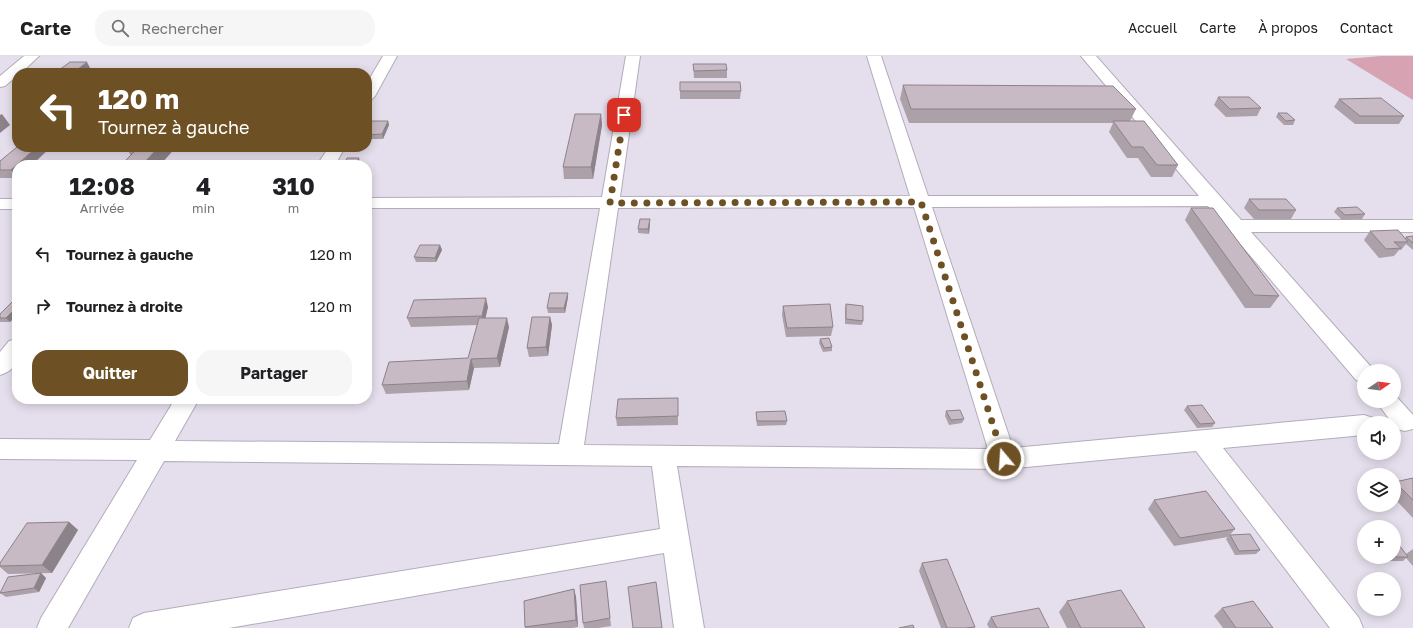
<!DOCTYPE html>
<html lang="fr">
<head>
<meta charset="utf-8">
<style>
	:root { --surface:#fff; --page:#f6f6f6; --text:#202124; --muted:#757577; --line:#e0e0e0; --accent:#6d5124 }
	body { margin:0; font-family:"Golos Text",sans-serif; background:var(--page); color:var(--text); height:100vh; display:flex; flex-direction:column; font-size:15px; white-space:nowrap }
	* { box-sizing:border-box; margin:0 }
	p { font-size:13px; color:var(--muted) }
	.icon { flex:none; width:22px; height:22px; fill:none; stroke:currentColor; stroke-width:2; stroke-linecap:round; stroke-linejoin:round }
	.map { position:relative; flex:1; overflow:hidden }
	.details { position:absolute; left:12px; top:104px; width:360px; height:244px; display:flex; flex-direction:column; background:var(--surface); border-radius:16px; box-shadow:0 2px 10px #0003 }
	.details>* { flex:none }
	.banner { position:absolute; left:12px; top:12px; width:360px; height:84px; border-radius:16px; box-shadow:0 2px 10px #0003; background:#6d5124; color:#fff; overflow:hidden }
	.needle { width:26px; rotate:77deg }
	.fabs { position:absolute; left:1357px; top:308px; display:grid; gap:8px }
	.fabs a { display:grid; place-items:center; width:44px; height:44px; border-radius:50%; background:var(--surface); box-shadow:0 2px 10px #0003; font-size:20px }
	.pin { position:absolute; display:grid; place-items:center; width:34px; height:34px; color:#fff; margin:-17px; border-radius:8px; box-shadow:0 2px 6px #0006 }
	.me { position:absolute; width:44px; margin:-22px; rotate:342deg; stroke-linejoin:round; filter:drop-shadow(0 0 3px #0008) }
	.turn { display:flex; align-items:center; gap:14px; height:84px; padding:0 20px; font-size:18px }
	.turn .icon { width:52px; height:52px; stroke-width:2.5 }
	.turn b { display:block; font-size:28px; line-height:34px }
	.eta { display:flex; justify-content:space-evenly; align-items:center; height:68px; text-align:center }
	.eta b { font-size:24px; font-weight:700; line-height:28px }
	.cta { display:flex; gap:8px; margin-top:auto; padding:8px 20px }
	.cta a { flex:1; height:46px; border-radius:16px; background:var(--accent); color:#fff; font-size:16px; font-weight:700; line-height:46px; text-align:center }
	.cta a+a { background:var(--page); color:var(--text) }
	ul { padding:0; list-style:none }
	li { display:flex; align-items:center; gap:12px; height:52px; padding:0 20px }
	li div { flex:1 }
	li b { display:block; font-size:15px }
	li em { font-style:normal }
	header { display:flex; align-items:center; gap:24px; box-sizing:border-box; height:56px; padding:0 20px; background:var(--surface); border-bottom:1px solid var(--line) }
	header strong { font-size:19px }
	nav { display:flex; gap:22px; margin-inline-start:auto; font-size:14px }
	.search { width:280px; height:36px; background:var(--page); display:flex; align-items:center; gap:10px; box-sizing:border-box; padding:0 14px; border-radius:16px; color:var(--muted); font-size:15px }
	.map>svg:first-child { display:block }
</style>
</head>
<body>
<header>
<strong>Carte</strong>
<div class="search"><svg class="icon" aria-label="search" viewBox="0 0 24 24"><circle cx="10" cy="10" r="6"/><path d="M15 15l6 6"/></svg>Rechercher</div>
<nav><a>Accueil</a><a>Carte</a><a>À propos</a><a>Contact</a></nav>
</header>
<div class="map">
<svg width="1413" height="572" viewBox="0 0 1413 572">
	<rect width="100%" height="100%" fill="#e5deec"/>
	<path fill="#d7a2b1" d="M1381,0H1413V44L1346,3Z"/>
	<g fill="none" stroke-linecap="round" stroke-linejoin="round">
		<g stroke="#b3acba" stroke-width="2">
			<path id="minor" d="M24,0H39L21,17H17V20L5,30L0,31V20Z
				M383,0H397L375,40L372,43L367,45V27Z
				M626,0H640L620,141L910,140L867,0H881L928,140H1199L1081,0H1096L1241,164H1413V176H1251L1372,312L1374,315H1364V326L1356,324L1208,150L932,151L1013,392L1364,359L1373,362L1375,367H1364V379L1223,392L1359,562L1363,572H1330L1196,395L1004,413L677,410L704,572H674L664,497L229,572H129L133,562L144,557L660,473L652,410L164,405L68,572H37L41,562L137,404L0,403V383L150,384L175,343H199L175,385L559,388L600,152H367V142L602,141ZM914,151L988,393L584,389L618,152Z
				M329,91H345L335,109H317Z
				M0,143H17V153H0Z
				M17,283C17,300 20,313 0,319V296L9,285Z
				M1394,338L1413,359V373L1405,375L1396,373L1394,367H1392L1376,345H1394Z"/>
		</g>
		<use href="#minor" fill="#fff" fill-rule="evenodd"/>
	</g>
	<path fill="#aca0a9" d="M693,8L727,14V22H694Z
		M903,29L1136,53L1130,65L1178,109L1172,121H1151L1138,102H1127L1109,76L1113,67H909L900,43Z
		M680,35H741L740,43H680Z
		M1218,41L1261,52L1257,60L1226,61L1214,49Z
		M1339,43L1404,60L1399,68H1355L1334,51Z
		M1278,57L1295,64L1293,69H1284L1276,61Z
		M601,58L602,69L593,123H564L563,111Z
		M388,65L389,69L383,83H367V72Z
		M126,91H176L160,109H121L131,100Z
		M0,105L17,109V122H0Z
		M1249,143L1296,154L1291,163H1254L1244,152Z
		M1191,152L1279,240L1270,252H1245L1185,164Z
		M1337,152L1365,158L1362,163L1342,164L1334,156Z
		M650,167L649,178L638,177V173Z
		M1370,175L1405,182L1406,181L1413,180V194L1406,188L1401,194H1399L1394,200L1379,202L1364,184Z
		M440,189L442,194L436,206H416L414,201Z
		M568,237V241L565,257H548L547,252Z
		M13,245L10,266H0V258Z
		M846,248L863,265L862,269L845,268V253Z
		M783,250L833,271L831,280L786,281L782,259Z
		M488,251L485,262L509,271L500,311L474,312L469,334L386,338L382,329L468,302L477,269L411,271L407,262Z
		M550,261L552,269L548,300L529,301L527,292Z
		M820,283L832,291V295L823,296L819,287Z
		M678,342V369L617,370L616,362Z
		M1187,350L1215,367L1212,371L1197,372L1184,354Z
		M946,355L964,363L962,367L949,369L945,360Z
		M756,356L787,365L786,369L757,370L756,360Z
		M1413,422V462L1394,442V427L1395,426Z
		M1154,444L1235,473L1228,481L1174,490L1148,453Z
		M69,466L78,474L52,517L8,518L0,511V507Z
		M1230,479L1260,494L1256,498L1235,499L1226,483Z
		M1413,493V510L1406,502L1403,505H1388L1385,501H1394L1406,498Z
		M922,507L975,571L974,572H941L919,515Z
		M41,517L46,522L39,536L6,541L0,537Z
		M574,533L576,541L578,571L573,572H525L524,545Z
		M607,533L611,570L598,572H584L583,567Z
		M1067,545L1145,572H1067L1059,556Z
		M1222,552L1273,572H1223L1214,560Z
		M991,561L1049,572H989L987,568Z"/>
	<path fill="#8c8289" d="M87,6L91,14L87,17H73Z
		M2,58L10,69L0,77V59Z
		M601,58L602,69L593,123L591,111Z
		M388,65L389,69L383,83L382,78Z
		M37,91H51L32,109H17V122L11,114Z
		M159,91H176L160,109H142Z
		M359,102L360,106L359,109H355Z
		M650,163V167L649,178L648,173Z
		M440,189L442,194L436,206L435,202Z
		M568,237V241L565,257L564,252Z
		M486,242L488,251L484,269L482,260Z
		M17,251V260L10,266L6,262Z
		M550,261L552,269L548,300L546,291Z
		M507,262L509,271L500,311L497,302Z
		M471,303L474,312L469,334L467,325Z
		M69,466L78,474L52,517L42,509Z
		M41,517L46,522L39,536L34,532Z
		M574,533L576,541L578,571L576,564Z"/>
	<path fill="#c8bac4" stroke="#8c8289" d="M70,6H87L73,17H55Z
		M693,8H726L727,14L694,15Z
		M680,26H740L741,35H680Z
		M903,29L1113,30L1136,53H911Z
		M1218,41H1249L1261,52L1230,53Z
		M1381,42L1404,60H1360L1339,43Z
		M1278,57H1287L1295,64L1286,65Z
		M575,58H601L591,111H563Z
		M370,65H388L382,78L367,79V72Z
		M1113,65H1144L1178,109H1157L1143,91H1132Z
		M17,91H37L11,114H0V105Z
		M126,91H159L142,109H121L139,91Z
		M347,102H359L355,109H344Z
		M1249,143H1286L1296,154H1259Z
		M1357,151L1365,158L1345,159L1337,152Z
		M1191,152H1213L1279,240L1254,239Z
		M640,163H650L648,173H638Z
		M1398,174L1408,186H1394L1401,192L1386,193L1370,175Z
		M1413,180V187L1406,181Z
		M420,189H440L435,202L414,201Z
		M550,237H568L564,252H547Z
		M486,242L482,260L407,262L414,244Z
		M13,245L17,246V251L6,262H0V258Z
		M830,248L833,271L787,272L783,250Z
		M846,248L863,250V265L846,263Z
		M532,261H550L546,291L527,292Z
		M479,262H507L497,302L471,303L467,325L382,329L389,306L468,302Z
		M829,282L832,291L824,292L820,283Z
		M678,342V360L616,362L618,343Z
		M1202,349L1215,367L1200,368L1187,350Z
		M960,354L964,363L951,364L946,355Z
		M785,355L787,365H757L756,356Z
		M1413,422V444L1395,426Z
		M1206,435L1235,473L1180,482L1154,444Z
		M69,466L42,509L0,510V507L27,467Z
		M1250,478L1260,494L1239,495L1230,479Z
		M1394,482L1408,501H1393H1394Z
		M947,503L975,571L965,572H947L922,507Z
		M41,517L34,532L0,537L8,521Z
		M606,525L610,562L583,567L580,529Z
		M656,526L662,572H633L628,531Z
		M574,533L576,564L525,571L524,545Z
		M1121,534L1145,572H1081L1067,545Z
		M1253,545L1273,572H1236L1222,552Z
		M1039,552L1049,572H997L991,561Z
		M913,569L914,572H899Z"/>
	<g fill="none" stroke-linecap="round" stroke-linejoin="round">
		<path stroke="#6d5124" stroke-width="7" stroke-dasharray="0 12.6" d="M624,59L610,147L921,146L1004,403"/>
	</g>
</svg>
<div class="fabs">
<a><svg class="needle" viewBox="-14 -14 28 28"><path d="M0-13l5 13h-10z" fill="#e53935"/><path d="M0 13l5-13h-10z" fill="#757577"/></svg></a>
<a><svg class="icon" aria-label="sound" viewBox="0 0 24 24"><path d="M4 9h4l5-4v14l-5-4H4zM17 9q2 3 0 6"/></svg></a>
<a><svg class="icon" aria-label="layers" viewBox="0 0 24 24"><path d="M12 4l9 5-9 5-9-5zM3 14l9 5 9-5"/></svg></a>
<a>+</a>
<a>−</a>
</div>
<div class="pin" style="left:624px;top:59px;background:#d93025"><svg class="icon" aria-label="arrive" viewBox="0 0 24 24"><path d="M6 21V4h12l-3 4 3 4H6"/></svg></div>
<svg class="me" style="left:1004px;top:403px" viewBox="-20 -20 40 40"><circle r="17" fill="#6d5124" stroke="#fff" stroke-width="3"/><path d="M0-11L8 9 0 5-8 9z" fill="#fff"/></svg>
<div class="banner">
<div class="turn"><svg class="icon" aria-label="left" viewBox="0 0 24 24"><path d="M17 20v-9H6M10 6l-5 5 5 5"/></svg><div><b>120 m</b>Tournez à gauche</div></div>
</div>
<section class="details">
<div class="eta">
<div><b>12:08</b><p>Arrivée</p></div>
<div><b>4</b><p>min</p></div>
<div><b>310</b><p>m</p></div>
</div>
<ul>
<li><svg class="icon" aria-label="left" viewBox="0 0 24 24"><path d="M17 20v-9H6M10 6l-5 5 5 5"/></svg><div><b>Tournez à gauche</b></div><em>120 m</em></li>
<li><svg class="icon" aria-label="right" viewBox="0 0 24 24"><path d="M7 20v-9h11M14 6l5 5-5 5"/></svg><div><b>Tournez à droite</b></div><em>120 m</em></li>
</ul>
<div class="cta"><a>Quitter</a><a>Partager</a></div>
</section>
</div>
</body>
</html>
